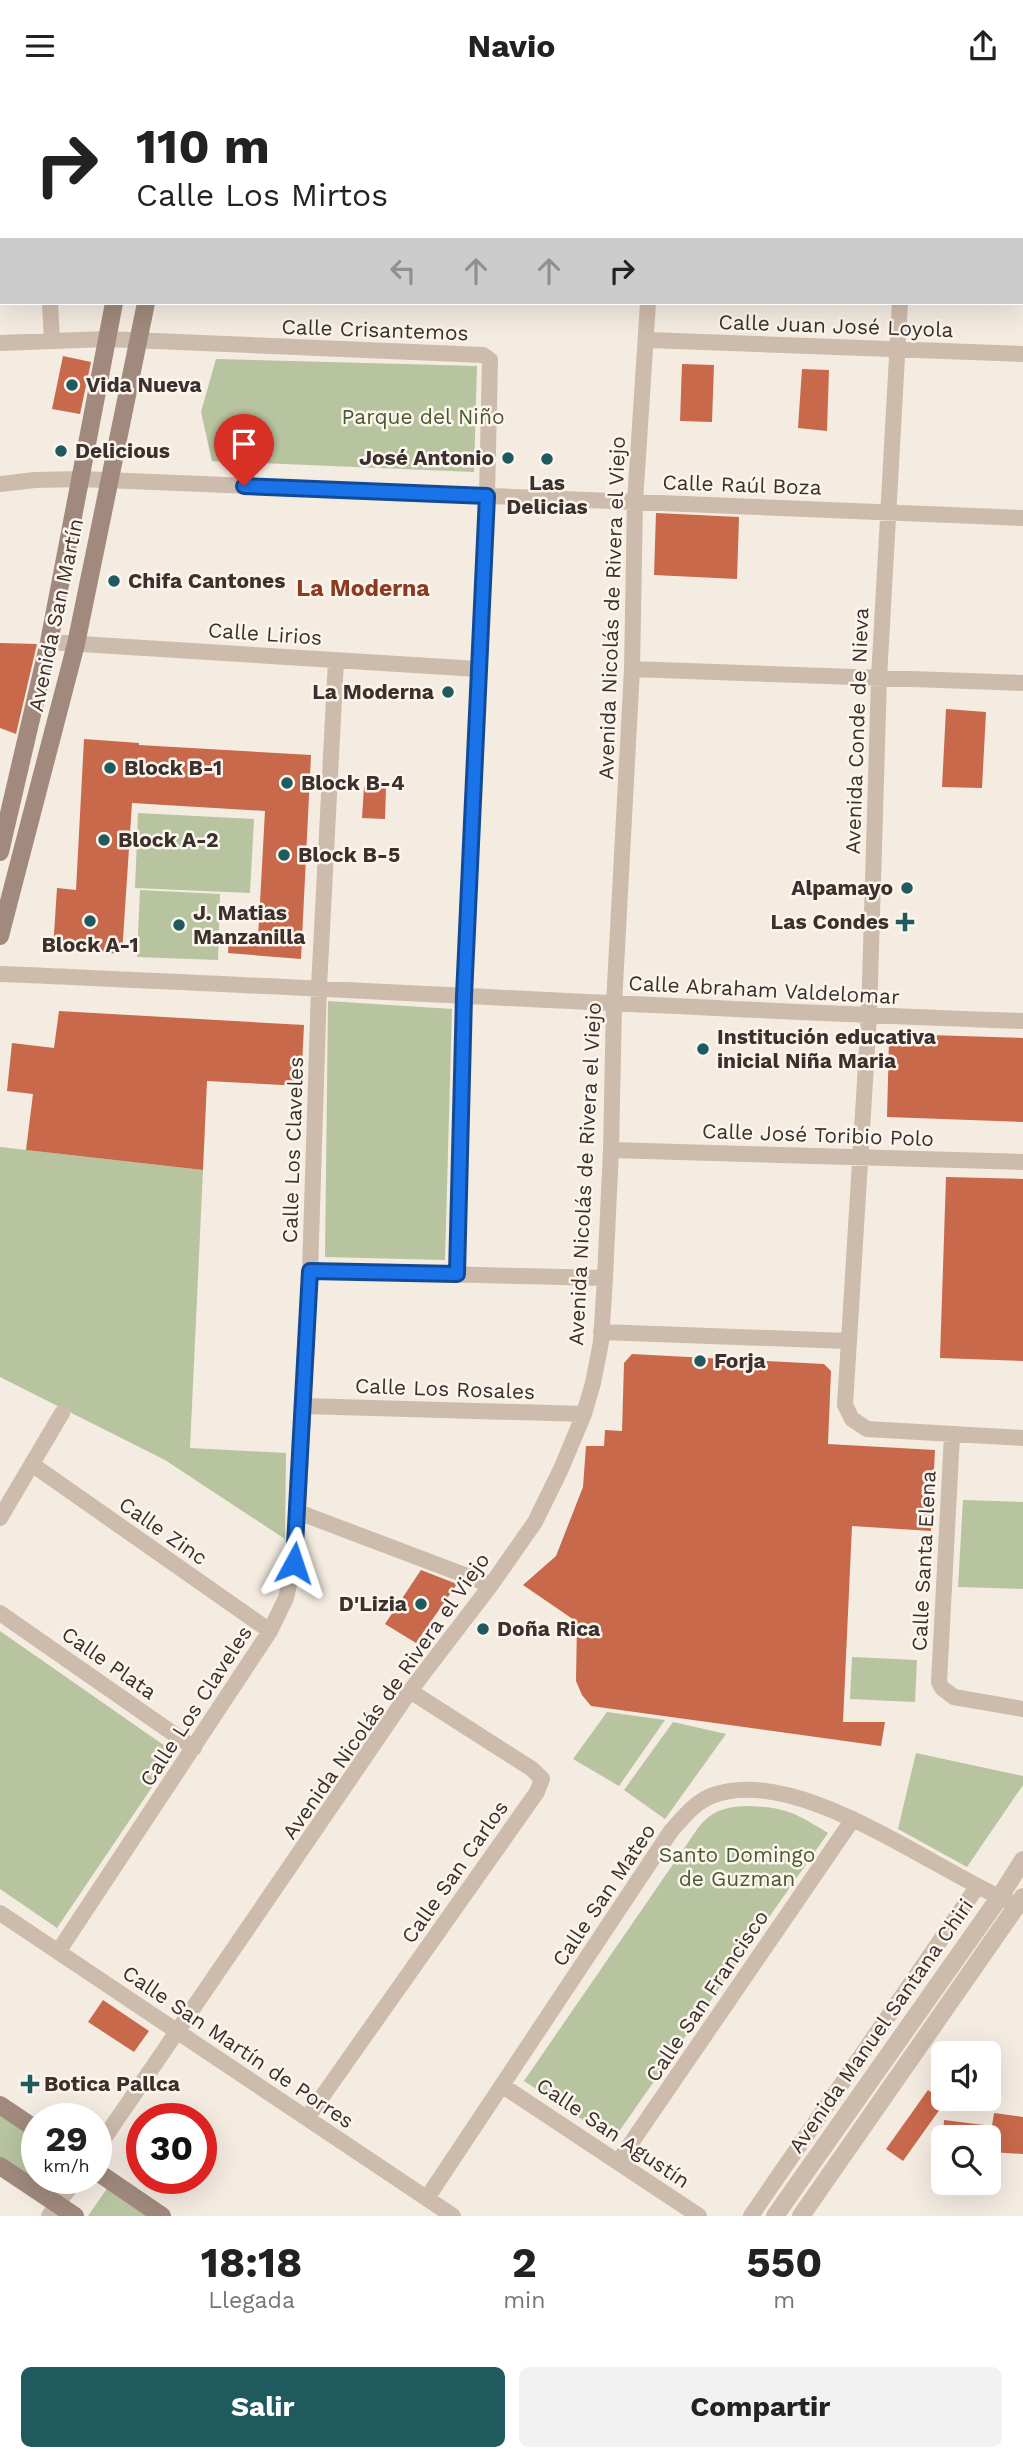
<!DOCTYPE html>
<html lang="es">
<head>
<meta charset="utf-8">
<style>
	:root { --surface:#fff; --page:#f2f2f2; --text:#222; --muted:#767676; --accent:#1f5a5e }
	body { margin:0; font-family:"Work Sans",sans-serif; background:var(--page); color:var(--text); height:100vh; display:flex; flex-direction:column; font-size:26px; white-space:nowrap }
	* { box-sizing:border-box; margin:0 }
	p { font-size:23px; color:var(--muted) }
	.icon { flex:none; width:38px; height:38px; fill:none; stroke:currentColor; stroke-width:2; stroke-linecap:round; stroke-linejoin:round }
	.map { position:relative; height:2125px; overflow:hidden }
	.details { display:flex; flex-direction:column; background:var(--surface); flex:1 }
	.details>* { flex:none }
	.hud { position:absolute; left:0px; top:0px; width:1024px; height:214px; box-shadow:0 7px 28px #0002; background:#fff; color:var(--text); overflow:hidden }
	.buttons { position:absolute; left:931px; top:1950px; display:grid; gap:14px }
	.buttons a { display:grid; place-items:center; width:70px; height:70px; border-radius:10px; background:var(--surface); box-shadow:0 7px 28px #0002; font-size:35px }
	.speed { position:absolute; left:21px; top:2012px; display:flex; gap:14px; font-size:35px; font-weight:700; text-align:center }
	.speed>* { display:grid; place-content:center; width:91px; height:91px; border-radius:50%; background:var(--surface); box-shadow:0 7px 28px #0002; line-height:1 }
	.speed small { font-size:18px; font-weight:400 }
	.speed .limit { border:10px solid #d22; background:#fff; color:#111 }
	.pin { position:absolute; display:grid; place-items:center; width:60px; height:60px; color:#fff; margin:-72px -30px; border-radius:50% 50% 50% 0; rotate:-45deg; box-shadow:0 0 7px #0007 }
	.pin .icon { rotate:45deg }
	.me { position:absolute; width:77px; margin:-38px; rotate:5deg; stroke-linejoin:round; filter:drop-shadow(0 0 5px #0008) }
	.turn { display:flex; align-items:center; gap:24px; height:147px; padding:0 21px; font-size:32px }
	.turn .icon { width:91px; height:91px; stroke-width:2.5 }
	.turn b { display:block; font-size:49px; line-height:60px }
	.lanes { display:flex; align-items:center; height:66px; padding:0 21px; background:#0003; justify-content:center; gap:35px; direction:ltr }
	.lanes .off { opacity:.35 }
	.eta { display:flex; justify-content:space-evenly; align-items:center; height:119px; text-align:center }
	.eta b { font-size:42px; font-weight:700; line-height:49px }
	.primary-button { display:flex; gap:14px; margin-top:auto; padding:14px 21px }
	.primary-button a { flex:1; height:80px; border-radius:10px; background:var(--accent); color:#fff; font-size:28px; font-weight:700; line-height:80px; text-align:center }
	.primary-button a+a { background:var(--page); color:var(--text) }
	header { display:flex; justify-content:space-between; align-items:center; height:91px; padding:0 21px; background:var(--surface); font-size:32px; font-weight:700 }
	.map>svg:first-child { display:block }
</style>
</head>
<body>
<header><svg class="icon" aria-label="menu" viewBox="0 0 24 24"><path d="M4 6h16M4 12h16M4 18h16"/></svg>Navio<svg class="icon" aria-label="share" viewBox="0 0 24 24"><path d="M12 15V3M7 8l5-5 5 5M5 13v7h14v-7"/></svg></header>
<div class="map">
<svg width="1023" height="2125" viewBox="0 0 1023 2125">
	<rect width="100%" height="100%" fill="#f4ebe1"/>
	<path fill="#b8c4a0" d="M216,268L477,275L474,381L212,370L201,321Z
		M138,722L254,728L250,802L135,797Z
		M140,799L220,803L218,869L137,866Z
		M328,910L452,918L445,1169L325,1166Z
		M0,1056L203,1079L190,1357L286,1362L285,1448L165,1369L0,1286Z
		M963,1409L1023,1411V1498L958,1496Z
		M0,1540L175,1662L57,1837L0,1798Z
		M852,1566L917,1569L915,1611L850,1608Z
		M607,1621L665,1629L619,1695L573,1668Z
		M673,1631L726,1643L665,1728L624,1699Z
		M916,1662L1023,1685V1694L967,1776L898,1738Z
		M746,1715C786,1716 795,1722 828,1742L613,2049L524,1990L698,1737C711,1720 725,1716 746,1715Z
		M0,2024L37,2049V2088H46L41,2094L0,2067Z
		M108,2096L149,2125H88Z"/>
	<path fill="#c8694b" d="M63,265L91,271L80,323L52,318Z
		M682,273L714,274L712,331L680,330Z
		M802,278L829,279L827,340L798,337Z
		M656,422L739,426L737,488L654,484Z
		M0,552L37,553L16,643L0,637Z
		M946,618L986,621L982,697L942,696Z
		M84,648L139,652V654L311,664L301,868L228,862L229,847L258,848L265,720L132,712L122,863L53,858L57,797L76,799Z
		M364,696H386L385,728L362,727Z
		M59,920L304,934L301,995L207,990L203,1079L26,1059L33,1003L7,1000L12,952L54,957Z
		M895,943L1023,947V1031L887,1026L889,949Z
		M946,1086L1023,1088V1270L940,1267Z
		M632,1263L824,1273L831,1280L828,1353L935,1359L931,1440L852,1435L843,1631H885L881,1655L591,1615L582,1604L576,1590L577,1531L523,1494L556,1465L583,1396L586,1355H604L605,1339L622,1340L624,1272Z
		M421,1479L457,1493L416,1552L385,1533Z
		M103,1909L149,1940L134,1961L88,1931Z
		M928,1999L945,2011L903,2070L886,2058Z
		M994,2022L1023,2026V2063L989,2061V2046H943L944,2029L992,2035Z"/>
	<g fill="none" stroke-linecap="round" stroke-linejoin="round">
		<path stroke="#cdbbac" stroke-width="16" d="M39,0V2
			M308,2L309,0
			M514,2V0
			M655,2V0
			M909,2V0
			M50,212L52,250
			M900,212L879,587L869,925L845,1314L852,1328L867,1338L1023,1347
			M647,249L1023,263
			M0,252L107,248L483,264L490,269L487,405L464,905L457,1183
			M0,393L35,389L81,388L1023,427
			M49,551L478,578
			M632,578L1023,592
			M0,883C341,897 682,918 1023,930
			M611,1059L1023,1071
			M310,1180L605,1187
			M601,1241L848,1250
			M304,1315L584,1323
			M952,1344L939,1591L942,1597L954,1606L1023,1618
			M33,1374L270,1540
			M298,1421L491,1494
			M0,1427L62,1322
			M0,1522L194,1657
			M0,1822L453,2125
			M58,1861L270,1540L286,1507L294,1472L298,1421L310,1180L319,896L336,569
			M503,1995L699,2125
			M307,2027L537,1701L542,1688L532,1678L410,1600
			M96,2059L410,1600L491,1494L535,1431L561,1378L584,1323L593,1292L601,1251L605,1187L611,1059L614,913L632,578L635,411L648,212
			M618,2071L853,1728
			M427,2107L671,1740C683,1727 694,1712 711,1705C797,1671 937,1782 1017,1814
			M49,2125L76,2088
			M751,2125L977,1796"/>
		<path stroke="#cdbbac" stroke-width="18" d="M775,2125L999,1807L1023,1769
			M801,2125L1023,1806"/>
		<path stroke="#a18a7d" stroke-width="18" d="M157,2L158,0
			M187,2V0
			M0,761L49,551L114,212
			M0,845L76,553L146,212
			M0,2014L37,2039
			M0,2075L75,2125
			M96,2080L162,2125"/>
	</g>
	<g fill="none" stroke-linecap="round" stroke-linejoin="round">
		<g stroke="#114b97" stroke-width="18">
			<path id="route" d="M244,395L487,405L464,905L457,1183L310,1180L294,1472"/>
		</g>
		<use href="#route" stroke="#1a73e8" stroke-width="12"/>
	</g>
	<g fill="#1f5a5e" stroke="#fbf5ee" stroke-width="2.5">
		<circle cx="72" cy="294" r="7"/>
		<circle cx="61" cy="360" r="7"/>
		<circle cx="508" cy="367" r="7"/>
		<circle cx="547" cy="368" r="7"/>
		<circle cx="114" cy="490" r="7"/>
		<circle cx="448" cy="601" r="7"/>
		<circle cx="110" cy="677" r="7"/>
		<circle cx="287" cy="692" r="7"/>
		<circle cx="104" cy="749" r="7"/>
		<circle cx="284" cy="764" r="7"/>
		<circle cx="907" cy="797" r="7"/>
		<circle cx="90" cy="830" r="7"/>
		<path d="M901.5 820.5h7v7h7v7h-7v7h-7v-7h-7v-7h7z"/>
		<circle cx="179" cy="834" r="7"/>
		<circle cx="703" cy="958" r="7"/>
		<circle cx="700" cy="1270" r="7"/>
		<circle cx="421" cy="1513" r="7"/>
		<circle cx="483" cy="1538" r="7"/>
		<path d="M26.5 1982.5h7v7h7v7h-7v7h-7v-7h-7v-7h7z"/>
	</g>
	<g text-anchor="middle" stroke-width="5" stroke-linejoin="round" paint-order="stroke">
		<g font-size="21" fill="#3b302b" stroke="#fbf5ee">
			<text transform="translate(836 235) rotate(2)" y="7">Calle Juan José Loyola</text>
			<text transform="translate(375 239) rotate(2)" y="7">Calle Crisantemos</text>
			<text transform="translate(742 394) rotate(2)" y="7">Calle Raúl Boza</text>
			<text transform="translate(612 517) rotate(-88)" y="7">Avenida Nicolás de Rivera el Viejo</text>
			<text transform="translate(56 524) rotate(-78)" y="7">Avenida San Martín</text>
			<text transform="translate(265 543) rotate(4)" y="7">Calle Lirios</text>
			<text transform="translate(857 640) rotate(-88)" y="7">Avenida Conde de Nieva</text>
			<text transform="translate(764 899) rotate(3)" y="7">Calle Abraham Valdelomar</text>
			<text transform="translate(818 1044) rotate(2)" y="7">Calle José Toribio Polo</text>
			<text transform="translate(293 1059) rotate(-88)" y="7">Calle Los Claveles</text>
			<text transform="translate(585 1083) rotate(-87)" y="7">Avenida Nicolás de Rivera el Viejo</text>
			<text transform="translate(445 1298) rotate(2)" y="7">Calle Los Rosales</text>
			<text transform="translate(163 1440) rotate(35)" y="7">Calle Zinc</text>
			<text transform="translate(924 1470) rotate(-87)" y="7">Calle Santa Elena</text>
			<text transform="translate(109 1572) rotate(35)" y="7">Calle Plata</text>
			<text transform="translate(386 1605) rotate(-55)" y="7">Avenida Nicolás de Rivera el Viejo</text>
			<text transform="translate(196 1615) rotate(-57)" y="7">Calle Los Claveles</text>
			<text transform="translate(455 1781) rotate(-55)" y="7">Calle San Carlos</text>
			<text transform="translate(604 1804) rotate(-56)" y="7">Calle San Mateo</text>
			<text transform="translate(707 1905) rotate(-56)" y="7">Calle San Francisco</text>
			<text transform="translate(881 1935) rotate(-55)" y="7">Avenida Manuel Santana Chiri</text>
			<text transform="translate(238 1956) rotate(34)" y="7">Calle San Martín de Porres</text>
			<text transform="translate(613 2042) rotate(34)" y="7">Calle San Agustín</text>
		</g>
		<g font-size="21" font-weight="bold" fill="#3b302b" stroke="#fbf5ee" text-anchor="start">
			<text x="86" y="301">Vida Nueva</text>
			<text x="75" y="367">Delicious</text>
			<text x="494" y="374" text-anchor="end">José Antonio</text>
			<text x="547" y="399" text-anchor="middle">Las<tspan x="547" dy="24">Delicias</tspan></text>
			<text x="128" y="497">Chifa Cantones</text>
			<text x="434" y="608" text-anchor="end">La Moderna</text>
			<text x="124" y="684">Block B-1</text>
			<text x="301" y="699">Block B-4</text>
			<text x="118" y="756">Block A-2</text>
			<text x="298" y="771">Block B-5</text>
			<text x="893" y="804" text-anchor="end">Alpamayo</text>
			<text x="193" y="829">J. Matias<tspan x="193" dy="24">Manzanilla</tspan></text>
			<text x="889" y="838" text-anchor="end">Las Condes</text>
			<text x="90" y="861" text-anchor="middle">Block A-1</text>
			<text x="717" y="953">Institución educativa<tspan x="717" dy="24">inicial Niña Maria</tspan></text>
			<text x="714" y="1277">Forja</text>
			<text x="407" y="1520" text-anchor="end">D'Lizia</text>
			<text x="497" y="1545">Doña Rica</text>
			<text x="44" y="2000">Botica Pallca</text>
		</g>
		<g font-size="21" fill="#4a5a2e" stroke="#fbf5ee">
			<text x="423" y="333">Parque del Niño</text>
			<text x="737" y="1771">Santo Domingo<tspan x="737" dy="24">de Guzman</tspan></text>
		</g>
		<g font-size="23" font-weight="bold" fill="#8c3b22" stroke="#fbf5ee">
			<text x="363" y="505">La Moderna</text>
		</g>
	</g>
</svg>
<div class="buttons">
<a><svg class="icon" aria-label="sound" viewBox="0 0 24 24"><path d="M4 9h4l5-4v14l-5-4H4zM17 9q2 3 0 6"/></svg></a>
<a><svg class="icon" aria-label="search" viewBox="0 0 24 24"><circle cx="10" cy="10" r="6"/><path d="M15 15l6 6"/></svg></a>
</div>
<div class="speed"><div>29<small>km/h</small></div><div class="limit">30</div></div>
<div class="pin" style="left:244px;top:395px;background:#d93025"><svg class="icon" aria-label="arrive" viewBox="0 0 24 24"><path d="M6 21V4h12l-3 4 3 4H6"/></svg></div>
<svg class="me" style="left:294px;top:1472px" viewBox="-20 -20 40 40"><path d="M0-17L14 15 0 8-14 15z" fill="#1a73e8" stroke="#fff" stroke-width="4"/></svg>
<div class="hud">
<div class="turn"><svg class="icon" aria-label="right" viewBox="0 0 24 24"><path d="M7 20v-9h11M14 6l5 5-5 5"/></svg><div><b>110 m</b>Calle Los Mirtos</div></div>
<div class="lanes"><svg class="icon off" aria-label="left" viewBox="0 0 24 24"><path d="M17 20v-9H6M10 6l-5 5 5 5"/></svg><svg class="icon off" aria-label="ahead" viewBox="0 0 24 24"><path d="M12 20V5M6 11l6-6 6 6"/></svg><svg class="icon off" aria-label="ahead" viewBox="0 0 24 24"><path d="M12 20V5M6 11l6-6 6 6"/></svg><svg class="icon" aria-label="right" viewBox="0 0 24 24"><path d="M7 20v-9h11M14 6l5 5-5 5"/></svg></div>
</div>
</div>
<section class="details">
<div class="eta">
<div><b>18:18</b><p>Llegada</p></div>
<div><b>2</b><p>min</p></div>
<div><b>550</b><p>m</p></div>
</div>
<div class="primary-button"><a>Salir</a><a>Compartir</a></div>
</section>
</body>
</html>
